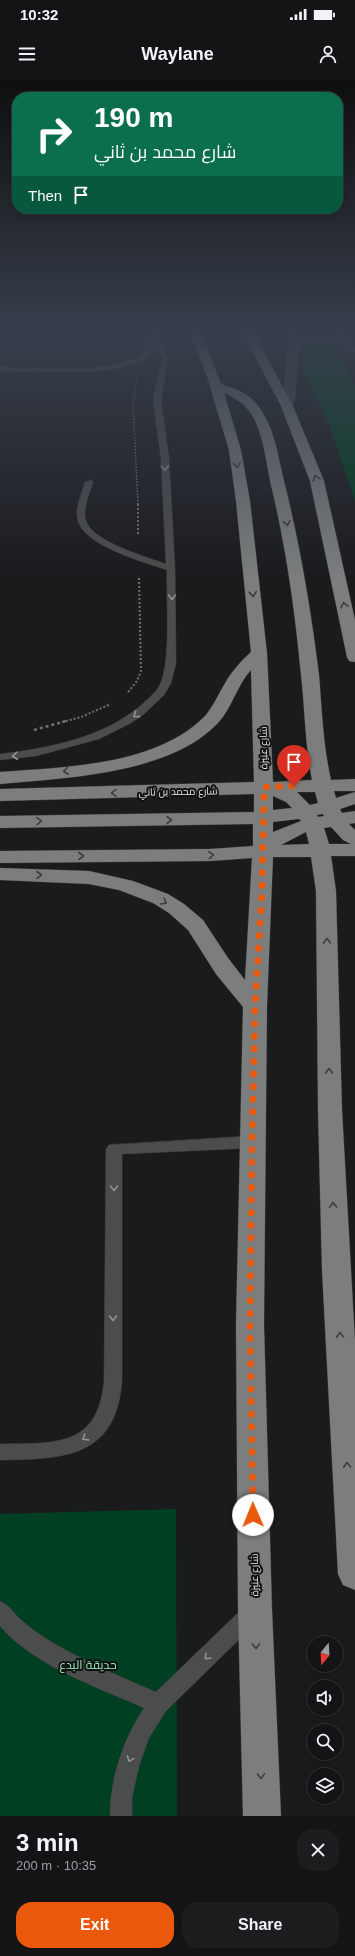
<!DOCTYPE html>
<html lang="en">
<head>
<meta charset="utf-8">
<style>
	:root { --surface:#141416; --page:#1d1d1f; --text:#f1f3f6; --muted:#9d9ea1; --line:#333335; --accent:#ea580c }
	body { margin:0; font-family:Arial,Cairo,sans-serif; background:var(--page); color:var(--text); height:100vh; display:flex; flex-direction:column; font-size:15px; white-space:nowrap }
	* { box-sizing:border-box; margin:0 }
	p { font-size:13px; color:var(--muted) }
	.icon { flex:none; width:22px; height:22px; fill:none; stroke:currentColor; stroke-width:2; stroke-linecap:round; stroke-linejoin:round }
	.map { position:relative; height:1736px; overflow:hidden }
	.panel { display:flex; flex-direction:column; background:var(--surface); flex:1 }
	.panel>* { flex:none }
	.top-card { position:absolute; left:12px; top:12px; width:331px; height:122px; border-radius:16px; box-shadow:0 2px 10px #0003,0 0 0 1px var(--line); background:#0b6e4f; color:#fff; overflow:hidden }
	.needle { width:26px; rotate:198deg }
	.fabs { position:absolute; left:307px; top:1556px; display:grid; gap:8px }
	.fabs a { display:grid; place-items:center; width:36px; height:36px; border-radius:50%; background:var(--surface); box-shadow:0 2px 10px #0003,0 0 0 1px var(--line); font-size:20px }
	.pin { position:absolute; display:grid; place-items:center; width:34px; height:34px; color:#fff; margin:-41px -17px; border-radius:50% 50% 50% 0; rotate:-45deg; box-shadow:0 0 4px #0007 }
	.pin .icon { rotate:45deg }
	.me { position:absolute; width:44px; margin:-22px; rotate:359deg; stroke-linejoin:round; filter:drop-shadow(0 0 3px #0008) }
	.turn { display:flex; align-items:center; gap:14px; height:84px; padding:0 16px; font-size:18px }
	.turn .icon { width:52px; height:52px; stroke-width:2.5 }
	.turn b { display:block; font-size:28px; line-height:34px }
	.then { display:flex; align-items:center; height:38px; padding:0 16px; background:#0003; gap:8px; font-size:15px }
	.round { display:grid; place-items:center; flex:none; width:42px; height:42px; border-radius:16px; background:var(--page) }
	.head { display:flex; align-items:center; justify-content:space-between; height:68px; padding:0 16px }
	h1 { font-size:24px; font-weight:700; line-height:30px }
	.button { display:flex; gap:8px; margin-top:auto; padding:8px 16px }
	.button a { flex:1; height:46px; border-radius:16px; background:var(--accent); color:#fff; font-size:16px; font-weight:700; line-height:46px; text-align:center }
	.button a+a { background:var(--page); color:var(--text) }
	.status { display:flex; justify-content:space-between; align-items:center; height:28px; padding:0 20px; background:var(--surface); direction:ltr }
	.status svg { height:11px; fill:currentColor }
	header { display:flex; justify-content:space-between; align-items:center; height:52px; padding:0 16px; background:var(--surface); font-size:18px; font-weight:700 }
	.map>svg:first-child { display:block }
</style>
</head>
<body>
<div class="status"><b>10:32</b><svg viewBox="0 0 49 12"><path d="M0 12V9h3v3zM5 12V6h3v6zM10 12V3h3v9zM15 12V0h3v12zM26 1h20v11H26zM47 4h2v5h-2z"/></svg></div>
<header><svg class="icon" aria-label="menu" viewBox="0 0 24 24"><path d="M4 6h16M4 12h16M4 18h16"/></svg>Waylane<svg class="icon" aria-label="person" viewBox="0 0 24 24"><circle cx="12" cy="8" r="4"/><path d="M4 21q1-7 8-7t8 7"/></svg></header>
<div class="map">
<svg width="355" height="1736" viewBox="0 0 355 1736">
	<rect width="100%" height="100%" fill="#1a1b1d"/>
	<path fill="#003f21" d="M307,255H329L352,298L355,307V421L329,345L302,289L306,271Z
		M176,1429L177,1736H0V1434Z"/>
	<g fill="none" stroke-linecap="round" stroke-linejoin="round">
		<g stroke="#37383a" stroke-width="1">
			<path id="service" d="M151,255H157L168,279L161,320L169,378L175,489L176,583L171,603L164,615L144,634L131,643L99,659L36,676L0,680V674C51,668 107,657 146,621C152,615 158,610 161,602C171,576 166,520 167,490C144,482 85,466 78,441C74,429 82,414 85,402L92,400L93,402C90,413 82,429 86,441C93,462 147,477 166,484L161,378L153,320L162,279L155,264C152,269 149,276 144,279C116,298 35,291 0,291V287C31,287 117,294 140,275C146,271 149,264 152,258Z
				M337,255H343L348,263L355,268V273L343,265Z
				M252,1056L257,1058L260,1062L257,1066L252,1068L122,1074V1301C116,1378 64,1379 0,1380V1364C54,1363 98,1368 104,1301L106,1069L109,1065Z
				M0,1521C9,1525 13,1532 20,1539C27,1545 35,1551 42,1556C78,1579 117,1595 156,1612L244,1527L251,1524L258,1527L261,1534L258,1541L166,1631L149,1658L139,1686L132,1718V1736H110C110,1698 123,1660 144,1628C97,1607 34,1586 0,1546Z"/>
		</g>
		<g stroke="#37383a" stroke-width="1">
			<path id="minor" d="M288,255H298L299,262L295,320L291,329L287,330L281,326L284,309Z"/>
		</g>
		<g stroke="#37383a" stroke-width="1">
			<path id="primary" d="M191,255H202L221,304C236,309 250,314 259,327C275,349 278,377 284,401C300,465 311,530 319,595C322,630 323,665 331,700L355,699V711H334L336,718L355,712V724L340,729L342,733L355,731V743L349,744L355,750V776H331L336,811L342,1030L355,1261V1510L343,1505L338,1494L322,1190L318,1030L316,811L311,777H273L267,925L264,1244L272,1530L281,1736H243L238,1530L236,1244L243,927L216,894L188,850L169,833L153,823L119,810L89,804L0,800V788L89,791L133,801L168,814L184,824L203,840L228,878L245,900L252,778L210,781L0,783V771L210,769L253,766V744L0,748V736L254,732V714L0,721V709L254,702L251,590C237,605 232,628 218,643C170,694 66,698 0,704V692C65,687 156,686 205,636C213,627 218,615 224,605C231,592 240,582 251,572L236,421L229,370L207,296ZM224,313C236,318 245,324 252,335C264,356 266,382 271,405C286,467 295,531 301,595C305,630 305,665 312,700L273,702L267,573L250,421L241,370ZM297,712H315L318,723L310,725ZM273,716L286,722L292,728L273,730ZM323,734L324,736L318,737L317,735ZM299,739L301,741L273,752V742ZM331,747L343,760L351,764H329L324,748ZM306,752L309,764L281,765Z
				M244,255H255L293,326L324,401L355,540V582L349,581L347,577L310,401L281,326Z"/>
		</g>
		<path stroke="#707173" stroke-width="1.5" stroke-dasharray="1.5 1.5" stroke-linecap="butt" d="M128,255L130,262
			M137,300L133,323L138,425"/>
		<path stroke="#707173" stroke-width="2" stroke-dasharray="2 2" stroke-linecap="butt" d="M138,424V456
			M128,612L137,601L141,591L139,497
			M62,642L81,637L111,624"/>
		<path stroke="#707173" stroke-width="2.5" stroke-dasharray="3 3" stroke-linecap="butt" d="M34,650L66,641"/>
		<use href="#service" fill="#4b4d4c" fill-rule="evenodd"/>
		<use href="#minor" fill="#4b4d4c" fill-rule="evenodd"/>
		<use href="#primary" fill="#7b7e7d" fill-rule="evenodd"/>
	</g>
	<defs><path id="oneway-chevron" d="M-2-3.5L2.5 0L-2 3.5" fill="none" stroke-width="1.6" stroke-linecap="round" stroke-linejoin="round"/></defs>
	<g stroke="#3b3d3e">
		<use href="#oneway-chevron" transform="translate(237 385) rotate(81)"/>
		<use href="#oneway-chevron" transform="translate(316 398) rotate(-109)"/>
		<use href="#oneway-chevron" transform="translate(287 443) rotate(79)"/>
		<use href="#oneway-chevron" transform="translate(253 514) rotate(84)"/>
		<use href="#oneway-chevron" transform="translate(344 525) rotate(-102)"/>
		<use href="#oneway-chevron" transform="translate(66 691) rotate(174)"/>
		<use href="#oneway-chevron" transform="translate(114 713) rotate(179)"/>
		<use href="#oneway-chevron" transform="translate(169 740)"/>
		<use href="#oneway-chevron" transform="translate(39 741) rotate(-1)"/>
		<use href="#oneway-chevron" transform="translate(211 775) rotate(-3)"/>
		<use href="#oneway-chevron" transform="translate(81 776)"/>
		<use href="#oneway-chevron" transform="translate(39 795)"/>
		<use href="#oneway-chevron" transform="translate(164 822) rotate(31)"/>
		<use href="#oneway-chevron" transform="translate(327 861) rotate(-91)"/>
		<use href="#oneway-chevron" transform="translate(329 991) rotate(-91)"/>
		<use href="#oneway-chevron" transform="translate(333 1125) rotate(-92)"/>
		<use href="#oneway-chevron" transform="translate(340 1255) rotate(-93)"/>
		<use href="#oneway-chevron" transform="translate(347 1385) rotate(-93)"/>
		<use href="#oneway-chevron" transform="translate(256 1566) rotate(88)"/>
		<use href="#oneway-chevron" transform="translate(261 1696) rotate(88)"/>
	</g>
	<g stroke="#929394">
		<use href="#oneway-chevron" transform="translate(165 388) rotate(87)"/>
		<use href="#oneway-chevron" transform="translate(172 517) rotate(90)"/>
		<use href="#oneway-chevron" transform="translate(136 635) rotate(144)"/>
		<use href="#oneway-chevron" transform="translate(15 676) rotate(174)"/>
		<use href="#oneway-chevron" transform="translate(114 1108) rotate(90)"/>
		<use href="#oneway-chevron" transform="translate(113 1238) rotate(90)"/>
		<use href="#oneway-chevron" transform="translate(85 1358) rotate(148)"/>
		<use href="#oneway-chevron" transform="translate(207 1577) rotate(136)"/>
		<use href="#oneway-chevron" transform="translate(130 1679) rotate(111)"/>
	</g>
	<linearGradient id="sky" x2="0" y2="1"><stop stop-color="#0e0f10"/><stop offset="0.51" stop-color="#383f4c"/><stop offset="1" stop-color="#383f4c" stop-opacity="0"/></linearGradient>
	<rect width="355" height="498" fill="url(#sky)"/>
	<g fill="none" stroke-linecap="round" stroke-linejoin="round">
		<path stroke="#ea580c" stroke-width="7" stroke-dasharray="0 12.6" d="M253,1435L250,1244L252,1062L255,925L262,811L264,707L294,706"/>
	</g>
	<g text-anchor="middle" stroke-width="4" stroke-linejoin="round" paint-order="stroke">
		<g font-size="10" fill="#e8e9eb" stroke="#111214">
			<text transform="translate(263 668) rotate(-91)" y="4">شارع عنيزة</text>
			<text transform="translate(178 711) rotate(-1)" y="4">شارع محمد بن ثاني</text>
			<text transform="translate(254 1495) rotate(-91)" y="4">شارع عنيزة</text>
		</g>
		<g font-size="12" fill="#93edb4" stroke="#111214">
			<text x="88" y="1589">حديقة البدع</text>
		</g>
	</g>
</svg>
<div class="fabs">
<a><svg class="needle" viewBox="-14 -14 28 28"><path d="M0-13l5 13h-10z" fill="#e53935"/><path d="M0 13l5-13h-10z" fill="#9d9ea1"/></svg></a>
<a><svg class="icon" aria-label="sound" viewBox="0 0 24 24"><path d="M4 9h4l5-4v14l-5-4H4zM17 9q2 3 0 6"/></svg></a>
<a><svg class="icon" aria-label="search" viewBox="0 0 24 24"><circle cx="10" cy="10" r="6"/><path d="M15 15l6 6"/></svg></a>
<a><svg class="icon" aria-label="layers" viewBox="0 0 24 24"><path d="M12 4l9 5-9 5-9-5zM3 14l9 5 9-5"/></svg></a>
</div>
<div class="pin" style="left:294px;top:706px;background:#d93025"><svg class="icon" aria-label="arrive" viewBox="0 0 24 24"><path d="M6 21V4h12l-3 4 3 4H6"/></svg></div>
<svg class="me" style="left:253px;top:1435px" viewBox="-20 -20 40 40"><circle r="19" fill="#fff"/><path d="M0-13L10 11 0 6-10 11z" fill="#ea580c"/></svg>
<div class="top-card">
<div class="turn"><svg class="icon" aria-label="right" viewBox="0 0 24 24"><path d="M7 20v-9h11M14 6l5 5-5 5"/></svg><div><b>190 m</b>شارع محمد بن ثاني</div></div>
<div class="then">Then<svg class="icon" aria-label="arrive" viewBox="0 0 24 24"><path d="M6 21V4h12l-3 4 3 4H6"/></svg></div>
</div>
</div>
<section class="panel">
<div class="head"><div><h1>3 min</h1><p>200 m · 10:35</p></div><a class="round"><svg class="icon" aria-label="close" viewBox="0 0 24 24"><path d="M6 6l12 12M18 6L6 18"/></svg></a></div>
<div class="button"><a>Exit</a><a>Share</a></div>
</section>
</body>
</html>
